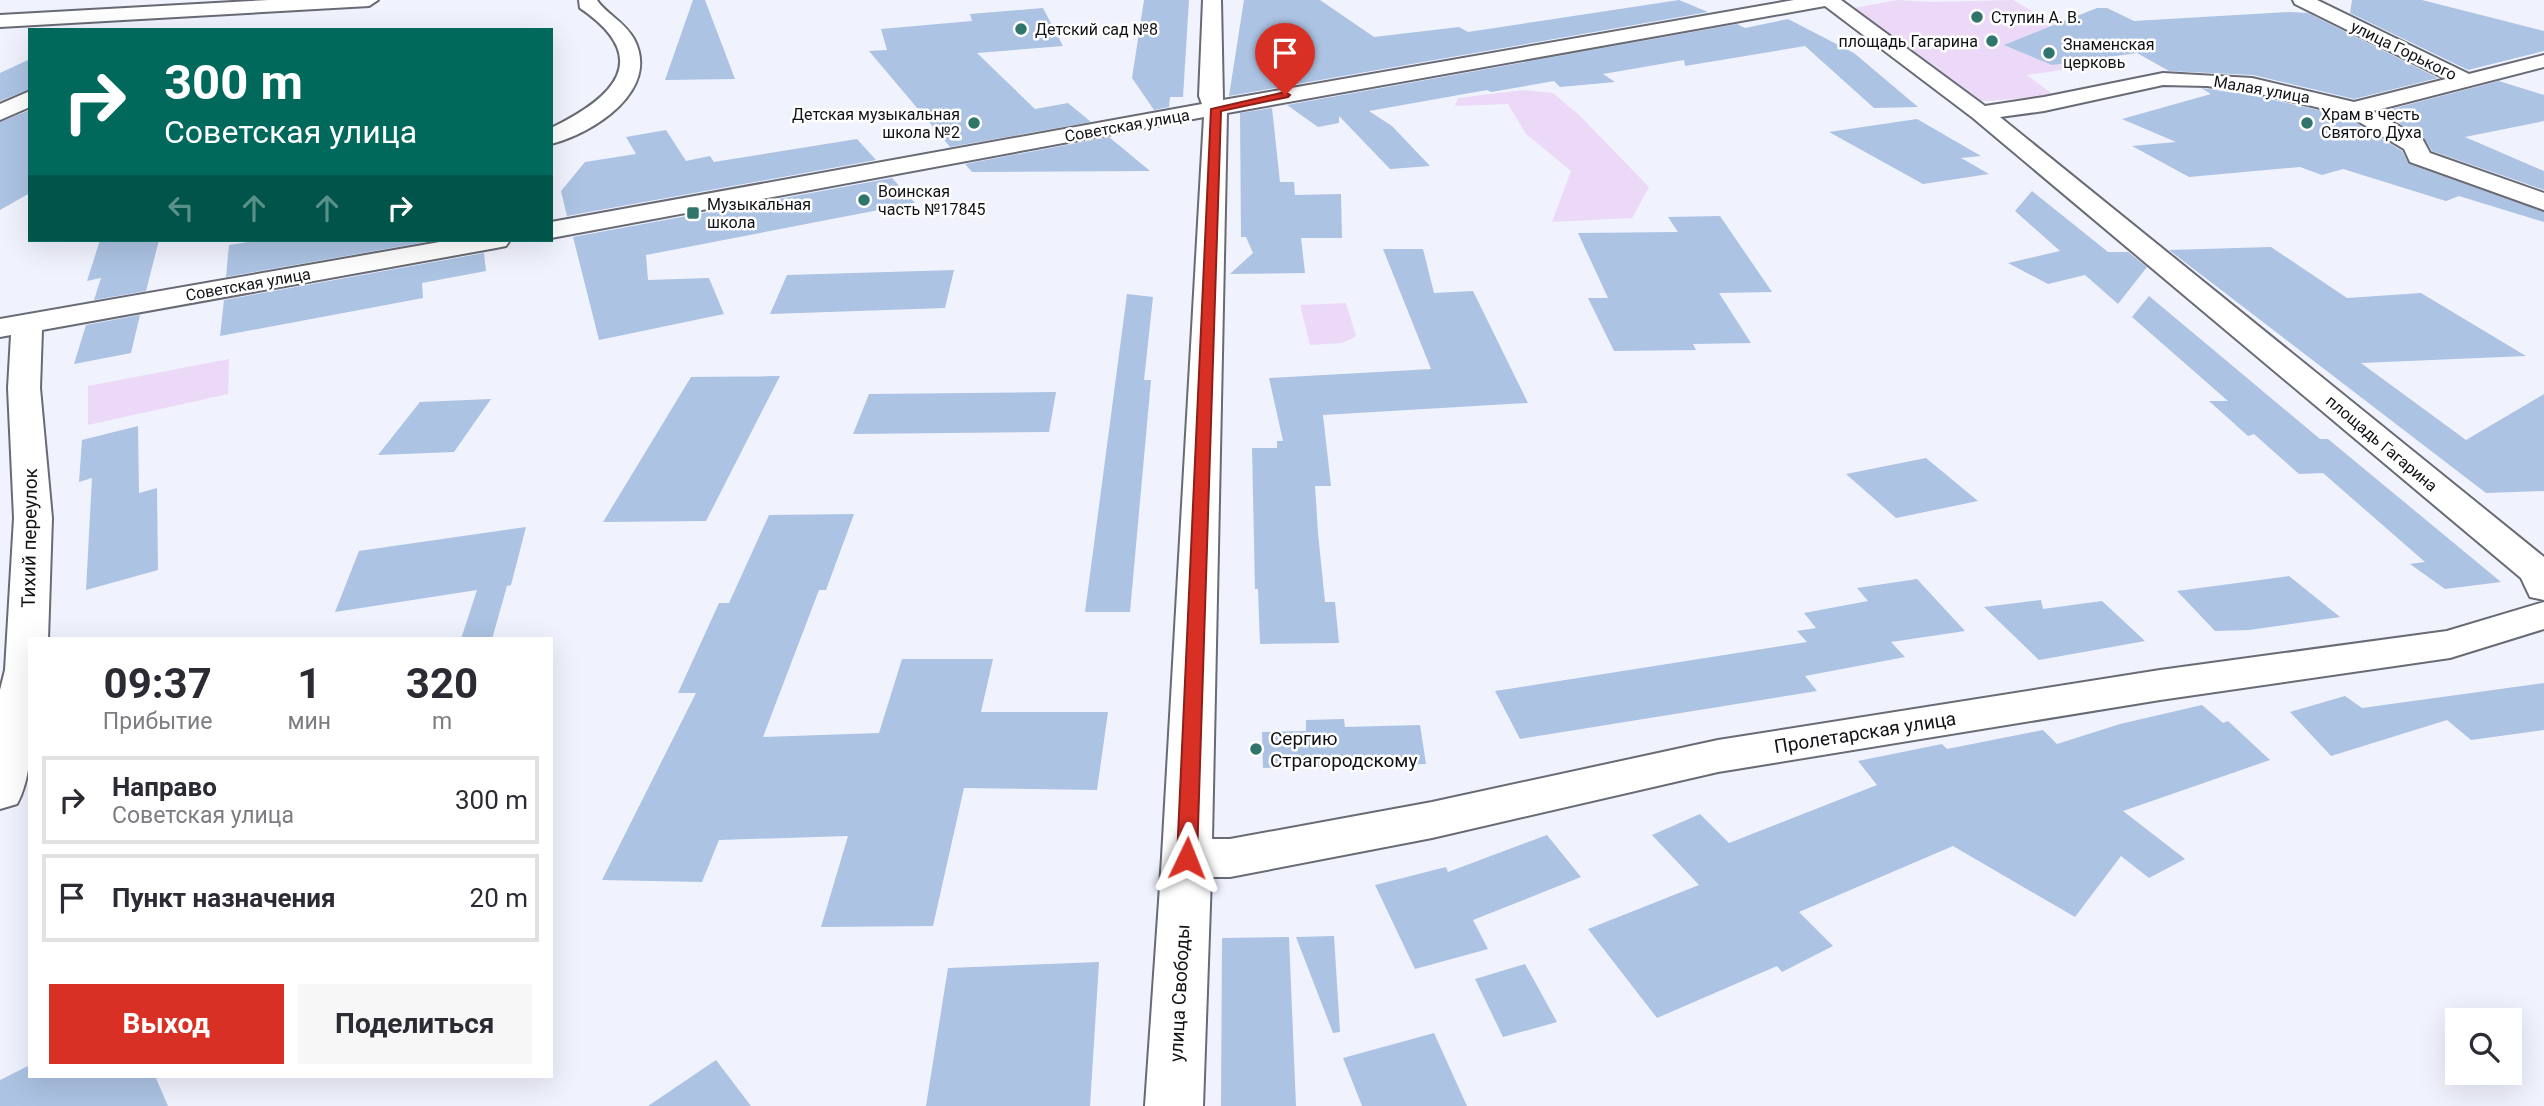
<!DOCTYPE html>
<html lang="ru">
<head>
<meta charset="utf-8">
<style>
	:root { --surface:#fff; --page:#f7f7f7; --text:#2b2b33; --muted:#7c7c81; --line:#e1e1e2; --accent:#d93025 }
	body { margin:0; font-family:Roboto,sans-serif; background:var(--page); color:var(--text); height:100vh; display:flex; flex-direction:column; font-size:26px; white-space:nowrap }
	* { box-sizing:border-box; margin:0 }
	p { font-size:23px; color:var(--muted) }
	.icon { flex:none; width:38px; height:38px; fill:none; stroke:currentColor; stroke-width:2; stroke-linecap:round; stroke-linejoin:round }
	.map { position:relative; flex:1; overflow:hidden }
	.drawer { position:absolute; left:28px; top:637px; width:525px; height:441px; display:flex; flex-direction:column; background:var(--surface); border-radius:0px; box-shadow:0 7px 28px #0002 }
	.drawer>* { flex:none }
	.guide { position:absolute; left:28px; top:28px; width:525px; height:214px; border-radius:0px; box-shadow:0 7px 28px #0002; background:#00695c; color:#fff; overflow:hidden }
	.tools { position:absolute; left:2445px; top:1008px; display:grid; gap:14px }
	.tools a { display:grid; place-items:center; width:77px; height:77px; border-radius:0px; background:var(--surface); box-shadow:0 7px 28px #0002; font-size:35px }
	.pin { position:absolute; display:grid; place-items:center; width:60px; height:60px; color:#fff; margin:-72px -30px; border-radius:50% 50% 50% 0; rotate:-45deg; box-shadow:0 0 7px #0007 }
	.pin .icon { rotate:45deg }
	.me { position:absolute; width:77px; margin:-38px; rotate:2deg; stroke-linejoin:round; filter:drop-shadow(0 0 5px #0008) }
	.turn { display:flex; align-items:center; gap:24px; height:147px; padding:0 21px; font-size:32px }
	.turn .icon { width:91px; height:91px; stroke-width:2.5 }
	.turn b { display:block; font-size:49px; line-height:60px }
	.lanes { display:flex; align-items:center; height:66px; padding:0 21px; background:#0003; justify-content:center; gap:35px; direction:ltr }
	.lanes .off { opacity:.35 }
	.eta { display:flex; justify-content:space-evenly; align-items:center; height:119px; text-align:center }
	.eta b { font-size:42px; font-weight:700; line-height:49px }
	.action { display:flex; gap:14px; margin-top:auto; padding:14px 21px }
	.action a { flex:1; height:80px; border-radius:0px; background:var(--accent); color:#fff; font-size:28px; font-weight:700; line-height:80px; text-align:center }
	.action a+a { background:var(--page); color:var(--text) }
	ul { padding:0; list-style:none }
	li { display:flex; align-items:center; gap:21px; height:88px; margin:0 14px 10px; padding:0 7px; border:4px solid var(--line); border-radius:0px }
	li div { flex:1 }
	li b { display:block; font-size:26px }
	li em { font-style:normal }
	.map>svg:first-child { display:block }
</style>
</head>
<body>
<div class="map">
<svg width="2544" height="1106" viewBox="0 0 2544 1106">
	<rect width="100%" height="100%" fill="#f0f2fe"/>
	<path fill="#ecd9f7" d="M1897,0L1932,2L2013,0L2120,62L2027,75L2055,96L1957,103L1844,10Z
		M1524,90L1553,93L1579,115L1649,187L1632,218L1552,222L1571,171L1526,134L1508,104L1455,106L1458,98Z
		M1346,303L1356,336L1343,343L1310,345L1300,305Z
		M229,359L228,394L88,425V386Z"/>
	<path fill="#acc3e3" d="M693,0H705L735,79L665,80Z
		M1144,0H1189L1183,97H1170L1169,107L1154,110L1132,78Z
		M1244,0H1320L1374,37L1459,27L1468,32L1679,0L1708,12L1229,96Z
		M2352,0H2422L2544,31V51L2468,70L2350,13Z
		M1043,8L1063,46L977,53L1035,109L1068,103L1091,122L950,147L869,51L887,50L881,29L972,21L970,14Z
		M2097,8H2107L2134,21L2290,12L2308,13L2438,78L2354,99L2253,75L2169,71L2137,53L2052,65L2004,45Z
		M1788,19L1854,53L1918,107L1874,108L1805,46L1685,66L1684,60L1603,74L1615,82L1560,87L1554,81L1491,92L1487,90L1369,111L1392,126L1430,166L1390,169L1339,116V123L1318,127L1287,105L1737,24L1745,28Z
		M30,59V89L0,101V73Z
		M2499,81L2544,95V121L2465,137L2544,171V190L2432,151L2424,138L2380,112Z
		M2201,88L2252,95L2345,116L2402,151L2409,164L2544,212V222L2459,196L2446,201L2343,169L2322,175L2300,167L2189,177L2132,146L2176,142L2122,119L2211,94Z
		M1272,108L1280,182H1294L1295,195L1341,194L1342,238H1301L1305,273L1230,274L1253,253L1246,237H1241L1240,113Z
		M30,110V193L0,210V122Z
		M1917,119L1981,156L1961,158L1989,174L1923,184L1829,132Z
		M666,130L686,161L710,156L714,162L857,139L876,160L567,216L561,191L585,162L636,154L626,137Z
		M1109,137L1150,171L972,172L965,164Z
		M892,178L915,203L646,255L648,280L709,278L724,314L599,340L573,237Z
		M2032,191L2108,252H2128L2147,267L2118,304L2085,275L2048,284L2008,263L2060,251L2015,211Z
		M1720,216L1772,292L1719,293L1751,343L1693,344L1696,350L1614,351L1588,298H1608L1578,233L1678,232L1668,217Z
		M100,240H159L146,291L94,300L101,278L87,281Z
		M260,240H437L226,277L229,245Z
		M2271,247L2347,298L2421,293L2526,356L2361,363L2466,440L2544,394V491L2486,493L2169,250Z
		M1383,249H1423L1434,293L1473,291L1528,403L1323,415L1331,486H1315L1318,533L1325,602H1335L1339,643L1260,644L1258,589H1255L1252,448H1277V441H1283L1269,378L1431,369Z
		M484,253L486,271L422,283L423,298L220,336L224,300Z
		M954,270L945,308L770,314L787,275Z
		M1127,294L1153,297L1144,380H1151L1130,612H1085Z
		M2149,296L2320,439H2328L2501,582L2445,589L2410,564L2425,562L2323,473L2299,474L2254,434L2248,436L2209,401H2228L2132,317Z
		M140,315L131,353L74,364L86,325Z
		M780,376L706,521L603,522L691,377Z
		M1056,392L1049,432L853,434L869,394Z
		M491,399L454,452L378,455L420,402Z
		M138,426L139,493L157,488L158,570L86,590L92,478L79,482L82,440Z
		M1926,458L1978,501L1896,518L1846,474Z
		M854,514L826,590H819L763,737L879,733L902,659H993L981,712H1108L1097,790L964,788L933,926L821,927L848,836L719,840L702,882L602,880L696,693H678L719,603H729L769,515Z
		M526,527L511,585L507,586L492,639H461L477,590L335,612L359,551Z
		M2289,576L2340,617L2249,630L2215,631L2177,591Z
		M1917,579L1965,631L1891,642L1905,657L1805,676L1817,691L1520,739L1495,691L1807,642L1797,631L1816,628L1804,613L1868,601L1857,588Z
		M2041,600L2043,609L2102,601L2145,641L2039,660L1984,607Z
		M2544,683V730L2471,740L2447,720L2331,756L2290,712L2345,696L2362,708Z
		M2202,705L2223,723L2228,721L2270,760L2123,811L2185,859L2149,878L2121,856L2075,917L1953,846L1799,912L1833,946L1782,972L1777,966L1657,1018L1588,929L1699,885L1652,835L1700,814L1729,843L1877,785L1858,761L1942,744L1947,749L2043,730L2057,744L2120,724Z
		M1344,719L1345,727L1420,725L1426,764L1263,768L1262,732L1306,731V720Z
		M1547,835L1581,877L1473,920L1488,949L1415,969L1375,885L1446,867L1448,872Z
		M1334,936L1340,1032L1333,1033L1296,937Z
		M1289,937L1296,1106H1221L1222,938Z
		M1099,962L1090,1106H926L948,968Z
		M1525,964L1557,1022L1503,1037L1475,979Z
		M1434,1033L1467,1106H1362L1343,1058Z
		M716,1060L751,1106H648Z
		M30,1065V1076H155L168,1106H0V1080Z"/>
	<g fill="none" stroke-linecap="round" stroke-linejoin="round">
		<g stroke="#686a74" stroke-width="4">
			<path id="minor" d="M269,0H378L369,6L0,27V15Z
				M579,0H597C604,12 625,22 634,39C661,90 594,133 551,144V128C613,98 655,59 580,8Z
				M1203,0H1221L1223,100L1794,0H1841L1985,106L2044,97L2163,73L2252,78L2354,102L2446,79L2295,4L2293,0H2317L2469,74L2544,55V67L2373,111L2423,140L2430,153L2544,193V210L2410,162L2404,149L2346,114L2252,92L2207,86L2163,85L2044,111L2000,117L2544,557V600L2530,597L2521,578L1973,118L1825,6L1227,113L1212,839H1230L1432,802L1718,740L2160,670L2447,631L2544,602V629L2450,658L2160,700L1718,772L1432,838L1230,877H1211L1203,1106H1145L1162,857L1204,117L551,238V222L1202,104L1199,96Z
				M30,91V107L0,120V104Z
				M451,240H510L506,246L496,248L42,330L40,388L52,518L48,639H30C30,685 39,765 17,804L0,809V690L5,670L14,518L8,388L11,335L0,337V319Z"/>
		</g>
		<use href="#minor" fill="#fff" fill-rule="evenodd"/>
	</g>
	<path fill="#d93025" stroke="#8d1f18" stroke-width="2" d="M1285,92L1290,95L1288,97L1221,111L1197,858L1194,863L1187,865L1180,863L1177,858L1211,109Z"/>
	<g fill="#2f756b" stroke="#fff" stroke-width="2.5">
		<circle cx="1977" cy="17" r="7"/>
		<circle cx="1021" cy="29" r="7"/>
		<circle cx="1992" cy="41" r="7"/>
		<circle cx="2049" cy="53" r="7"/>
		<circle cx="974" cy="123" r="7"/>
		<circle cx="2307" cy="123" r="7"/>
		<circle cx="864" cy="200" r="7"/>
		<rect x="686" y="206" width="14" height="14" rx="3.5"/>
		<circle cx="1256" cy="749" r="7"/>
	</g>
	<g text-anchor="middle" stroke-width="5" stroke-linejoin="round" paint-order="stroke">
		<g font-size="16" fill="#111216" stroke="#fff" text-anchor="start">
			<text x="1991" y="23">Ступин А. В.</text>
			<text x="1035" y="35">Детский сад №8</text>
			<text x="1978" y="47" text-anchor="end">площадь Гагарина</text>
			<text x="2063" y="50">Знаменская<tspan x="2063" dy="18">церковь</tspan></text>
			<text x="960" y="120" text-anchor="end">Детская музыкальная<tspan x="960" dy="18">школа №2</tspan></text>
			<text x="2321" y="120">Храм в честь<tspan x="2321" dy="18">Святого Духа</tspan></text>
			<text x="878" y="197">Воинская<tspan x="878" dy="18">часть №17845</tspan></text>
			<text x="707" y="210">Музыкальная<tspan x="707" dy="18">школа</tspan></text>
		</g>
		<g font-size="16" fill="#111216" stroke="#fff">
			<text transform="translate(2404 50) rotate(26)" y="6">улица Горького</text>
			<text transform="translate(2262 89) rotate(10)" y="6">Малая улица</text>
			<text transform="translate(1127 125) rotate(-10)" y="6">Советская улица</text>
			<text transform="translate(248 284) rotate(-10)" y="6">Советская улица</text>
			<text transform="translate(2382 443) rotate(40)" y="6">площадь Гагарина</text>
		</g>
		<g font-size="19" fill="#111216" stroke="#fff">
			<text transform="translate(29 538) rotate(-89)" y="7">Тихий переулок</text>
			<text transform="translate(1865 732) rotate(-9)" y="7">Пролетарская улица</text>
			<text transform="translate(1179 993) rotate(-87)" y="7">улица Свободы</text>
		</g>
		<g font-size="19" fill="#111216" stroke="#fff" text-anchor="start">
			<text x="1270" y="745">Сергию<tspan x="1270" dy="22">Страгородскому</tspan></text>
		</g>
	</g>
</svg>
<div class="tools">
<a><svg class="icon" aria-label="search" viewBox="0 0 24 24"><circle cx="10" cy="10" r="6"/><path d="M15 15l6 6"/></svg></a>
</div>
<div class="pin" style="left:1285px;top:95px;background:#d93025"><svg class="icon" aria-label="arrive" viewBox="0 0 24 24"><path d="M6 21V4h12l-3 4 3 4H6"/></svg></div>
<svg class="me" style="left:1187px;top:858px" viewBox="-20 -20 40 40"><path d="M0-17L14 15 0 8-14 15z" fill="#d93025" stroke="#fff" stroke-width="4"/></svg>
<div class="guide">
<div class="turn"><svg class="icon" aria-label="right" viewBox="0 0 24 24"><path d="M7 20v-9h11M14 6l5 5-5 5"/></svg><div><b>300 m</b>Советская улица</div></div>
<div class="lanes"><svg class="icon off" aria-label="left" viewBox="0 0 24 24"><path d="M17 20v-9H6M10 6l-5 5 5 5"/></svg><svg class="icon off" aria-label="ahead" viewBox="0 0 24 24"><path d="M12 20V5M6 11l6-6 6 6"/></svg><svg class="icon off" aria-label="ahead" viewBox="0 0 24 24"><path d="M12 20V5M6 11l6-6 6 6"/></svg><svg class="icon" aria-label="right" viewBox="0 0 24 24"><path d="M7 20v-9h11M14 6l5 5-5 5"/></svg></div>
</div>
<section class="drawer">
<div class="eta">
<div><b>09:37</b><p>Прибытие</p></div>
<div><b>1</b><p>мин</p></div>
<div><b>320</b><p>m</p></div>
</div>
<ul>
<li><svg class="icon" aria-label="right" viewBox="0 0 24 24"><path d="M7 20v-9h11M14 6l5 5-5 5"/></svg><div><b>Направо</b><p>Советская улица</p></div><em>300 m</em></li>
<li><svg class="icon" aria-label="arrive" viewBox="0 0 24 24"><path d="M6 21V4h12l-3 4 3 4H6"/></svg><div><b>Пункт назначения</b></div><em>20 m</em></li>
</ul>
<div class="action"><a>Выход</a><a>Поделиться</a></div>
</section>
</div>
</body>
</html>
